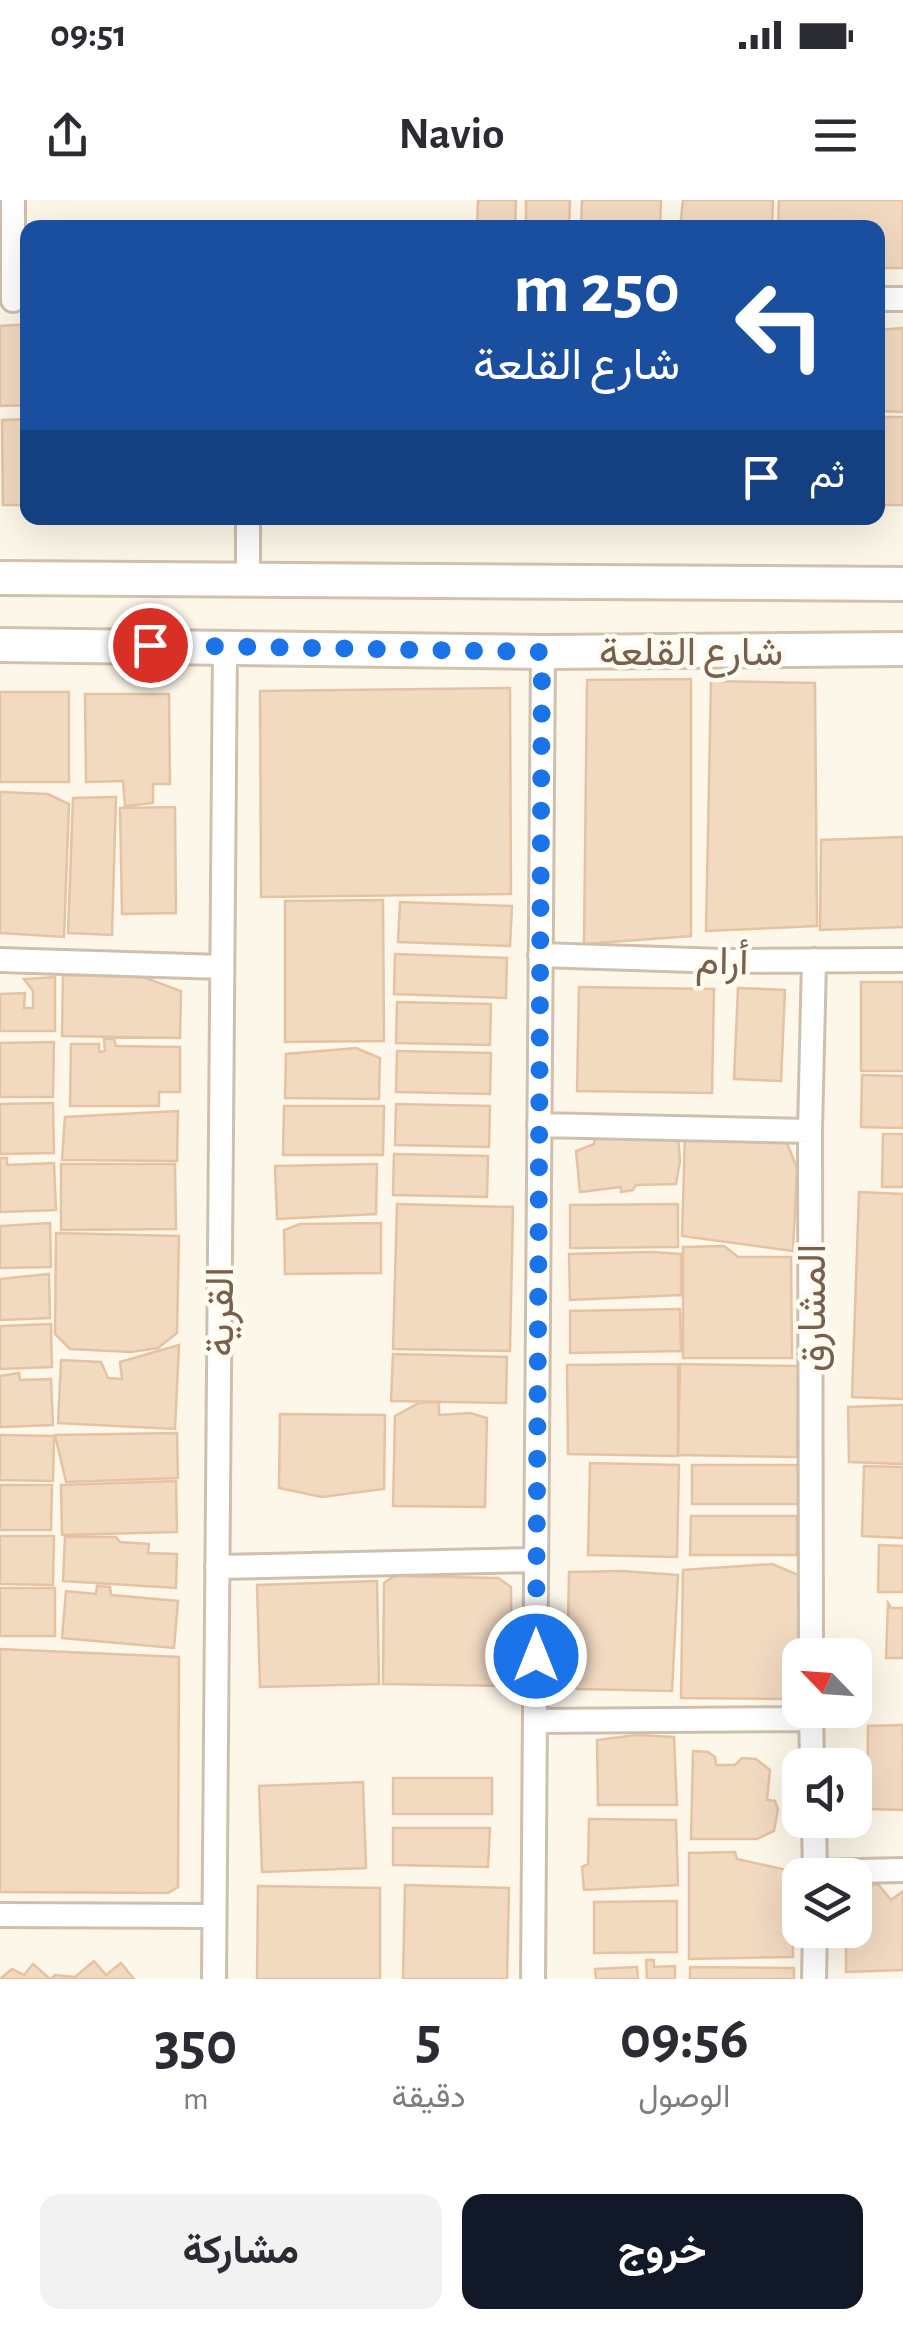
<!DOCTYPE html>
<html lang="ar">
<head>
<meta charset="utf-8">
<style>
	:root { --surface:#fff; --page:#f2f2f3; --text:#2b2b33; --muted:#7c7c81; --accent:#111827 }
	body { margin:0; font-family:"Alegreya Sans",Vazirmatn,sans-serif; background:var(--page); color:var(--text); direction:rtl; height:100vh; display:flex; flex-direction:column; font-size:38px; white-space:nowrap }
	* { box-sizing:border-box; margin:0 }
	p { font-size:32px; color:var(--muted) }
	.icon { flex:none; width:55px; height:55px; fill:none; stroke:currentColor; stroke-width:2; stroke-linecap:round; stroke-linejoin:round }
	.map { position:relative; height:1779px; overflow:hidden; direction:ltr }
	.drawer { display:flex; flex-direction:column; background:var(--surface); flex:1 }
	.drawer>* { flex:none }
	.guide { position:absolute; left:20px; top:20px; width:865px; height:305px; border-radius:20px; box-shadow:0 10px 40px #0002; direction:rtl; background:#1a4fa0; color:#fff; overflow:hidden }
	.needle { width:65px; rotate:295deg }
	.tools { position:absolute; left:782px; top:1438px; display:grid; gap:20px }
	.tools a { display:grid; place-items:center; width:90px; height:90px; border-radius:20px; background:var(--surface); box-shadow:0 10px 40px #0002; font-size:50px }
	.pin { position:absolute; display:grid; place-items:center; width:85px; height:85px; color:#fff; margin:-42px; border:5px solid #fff; border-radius:50%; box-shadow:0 2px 10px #0007 }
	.me { position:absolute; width:110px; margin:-55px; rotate:0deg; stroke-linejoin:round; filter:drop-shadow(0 0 8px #0008) }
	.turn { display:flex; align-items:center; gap:35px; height:210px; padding:0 40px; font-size:45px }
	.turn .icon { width:130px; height:130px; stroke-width:2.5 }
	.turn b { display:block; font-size:70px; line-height:85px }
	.then { display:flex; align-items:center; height:95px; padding:0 40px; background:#0003; gap:20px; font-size:38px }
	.eta { display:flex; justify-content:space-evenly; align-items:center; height:170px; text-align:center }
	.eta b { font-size:60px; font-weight:700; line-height:70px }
	.action { display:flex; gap:20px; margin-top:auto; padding:20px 40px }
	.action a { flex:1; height:115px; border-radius:20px; background:var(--accent); color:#fff; font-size:40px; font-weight:700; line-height:115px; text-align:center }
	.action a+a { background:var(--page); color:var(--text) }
	.status { display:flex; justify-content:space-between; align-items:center; height:70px; padding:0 50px; background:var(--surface); direction:ltr }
	.status svg { height:28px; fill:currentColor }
	header { display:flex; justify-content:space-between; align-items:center; height:130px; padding:0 40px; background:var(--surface); font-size:45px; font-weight:700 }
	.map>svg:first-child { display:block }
</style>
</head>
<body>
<div class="status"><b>09:51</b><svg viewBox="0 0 49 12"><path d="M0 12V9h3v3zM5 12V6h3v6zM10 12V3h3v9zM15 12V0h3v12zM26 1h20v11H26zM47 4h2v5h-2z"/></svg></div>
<header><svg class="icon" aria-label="menu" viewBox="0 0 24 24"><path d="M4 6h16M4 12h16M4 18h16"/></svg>Navio<svg class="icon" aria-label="share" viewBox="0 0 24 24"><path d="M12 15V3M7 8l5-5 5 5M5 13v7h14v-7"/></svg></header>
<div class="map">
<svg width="903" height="1779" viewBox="0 0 903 1779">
	<rect width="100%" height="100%" fill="#fdf7e9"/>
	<path fill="#f2dac1" stroke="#e5c2a1" stroke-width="2.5" d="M478,0H516L515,28H477Z
		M526,0H570L569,28H526Z
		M582,0H661L660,28H581Z
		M683,0H773L772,28H680Z
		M779,0H903V68H878V28H778Z
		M28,124V205L0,206V126Z
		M903,128V212L878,211V130Z
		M878,217H903V305H878Z
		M28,219V305H3L2,220Z
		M691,479V736L584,744L587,480Z
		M711,481L815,483L817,726L706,731Z
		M510,488L511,694L261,697L260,491Z
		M0,492H69V582H0Z
		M85,494H169L170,584H153V603L125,606L123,581L86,582Z
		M0,592L48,594L69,604L64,737L0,733Z
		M116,597L112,735L68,733L73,598Z
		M175,607L176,713L122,714L120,608Z
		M903,637V727L820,730L821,640Z
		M383,700L384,841L285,842V701Z
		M400,702L512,706L510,746L398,742Z
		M395,754L507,758L506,798L394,794Z
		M63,775L143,777L181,791L180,838L62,836Z
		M55,777V831H0V794L25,793L24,808H33V791L24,779Z
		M861,782H903V871H861Z
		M579,787L714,789L712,893L577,891Z
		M738,788L785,790L781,881L734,879Z
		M397,802L491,804L490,845L396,843Z
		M104,839H114L116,846L180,847V892H159V906H70L71,844H99V852L105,851Z
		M54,842L53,897H0V843Z
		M356,848L380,858L379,899L285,898L286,854Z
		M397,851L491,853L490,894L396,892Z
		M862,875L903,876V928L861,927Z
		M53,903L54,953L0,954V904Z
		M396,904L490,906L489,947L395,945Z
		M284,906H384L383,955H283Z
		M178,911L177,961L62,960L65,917Z
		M638,934V940L678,937L680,961L676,984L636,985L633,990L621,992V987L580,992L576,951L594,944L596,935Z
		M883,934H903V987H882Z
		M685,936L787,943L797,968L793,1051L682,1036Z
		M394,954L488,956L487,997L393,995Z
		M0,958H7V965L54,963L56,1010L0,1012Z
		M61,964H175L176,1029L61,1030Z
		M377,964L376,1014L277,1019L275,966Z
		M859,992L903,994V1199L852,1197Z
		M397,1004L513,1007L510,1151L393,1149Z
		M678,1004V1047L570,1048V1005Z
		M50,1023L51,1067L0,1068V1026Z
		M381,1023V1073L285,1074L284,1030L300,1024Z
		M56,1033L179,1036L177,1133L158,1148L131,1152L70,1149L55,1134Z
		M724,1046L738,1057H791L792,1158H683V1047Z
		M652,1052L681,1054V1095L570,1100L569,1054Z
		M49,1074L50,1118L0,1120V1079Z
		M680,1109L681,1151L570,1153V1111Z
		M51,1124L52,1167L0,1169V1126Z
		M179,1145L175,1229L58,1223L61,1160L101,1162L108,1178L122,1179L120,1162Z
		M393,1154L507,1157L506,1203L391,1201Z
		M678,1164V1256L568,1254L567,1165Z
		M680,1164L798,1166L797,1257L678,1255Z
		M19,1173L20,1180L51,1179L53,1225L0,1227V1176Z
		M439,1202V1215L470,1213L487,1218L485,1307L393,1306L395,1216L419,1203Z
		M903,1205V1264L849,1262L848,1207Z
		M280,1214L385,1215L384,1289L322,1297L279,1288Z
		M177,1233L178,1278L66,1282L55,1235Z
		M0,1235L54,1236L53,1281L0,1280Z
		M590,1263L679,1265L677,1357L588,1355Z
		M692,1265H798V1304H692Z
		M864,1266L903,1267V1338L862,1336Z
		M176,1281L177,1332L62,1335L61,1285Z
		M0,1285H52L51,1330H0Z
		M691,1316H797V1355H690Z
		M0,1336H54L53,1385L0,1384Z
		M65,1337H116L120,1342L149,1344L148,1353L177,1354L176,1388L63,1381Z
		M879,1345L903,1346V1392H878Z
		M772,1364L801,1376L799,1499L681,1498L683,1370Z
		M622,1371L678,1375L672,1491L577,1489L567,1477L569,1372Z
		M394,1376L498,1378L511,1387L512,1486L383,1484L384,1383Z
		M377,1381L379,1484L260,1487L257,1385Z
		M97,1386L110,1387L111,1395L178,1401L174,1448L62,1438L66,1391L96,1394Z
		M0,1388H55V1436H0Z
		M888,1403L891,1408H903V1458H886Z
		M0,1449L179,1457L178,1687L168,1693L0,1692Z
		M903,1525V1610L867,1609L868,1526Z
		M636,1535L674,1537L677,1605H598L597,1540Z
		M693,1551L708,1552L715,1557L716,1565H735L742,1558L756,1559L770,1570L767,1600L775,1601L778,1609L774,1631L757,1639H691Z
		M393,1578H492V1614H393Z
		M363,1582L366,1668L262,1672L259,1586Z
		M589,1619L676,1620L678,1685L584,1690L582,1667L588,1664Z
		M393,1628H490L488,1667L393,1665Z
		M735,1652L737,1659L791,1671L793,1757L689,1759V1653Z
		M878,1684L891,1700L903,1691V1770L846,1772V1730H855V1691Z
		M405,1685L509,1688L507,1779H403Z
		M258,1686L380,1688V1779H257Z
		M677,1701V1752L594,1753V1702Z
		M646,1760H654V1767L675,1766V1779H647Z
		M94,1761L106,1775L121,1763L134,1779H51L55,1775L75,1777Z
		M33,1764L50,1779H0L12,1769L24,1775Z
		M637,1767L638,1779H596L595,1769Z
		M690,1767L794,1768V1779H690Z"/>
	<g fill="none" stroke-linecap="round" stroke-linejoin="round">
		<g stroke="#cfc0ae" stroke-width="28">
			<path id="street" d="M878,99H903
				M13,100V0
				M248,378V318
				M540,755L723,761L903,760
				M0,760L222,767
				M539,925L810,931
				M217,1367L536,1360
				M811,1455L810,931L814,760
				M811,1510L812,1565
				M535,1521L811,1519
				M814,1620L815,1675
				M815,1672L903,1670
				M0,1715L214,1716
				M214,1779L225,445
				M533,1779L543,452
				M814,1779L815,1730"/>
		</g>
		<g stroke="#d2c1ac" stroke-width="38">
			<path id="secondary" d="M0,378L903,384
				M0,445L543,452L903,449"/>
		</g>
		<use href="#street" stroke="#fff" stroke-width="22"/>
		<use href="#secondary" stroke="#fff" stroke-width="32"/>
	</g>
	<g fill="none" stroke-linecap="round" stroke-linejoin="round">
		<path stroke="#1a73e8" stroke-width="18" stroke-dasharray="0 32.4" d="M150,445L542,452L536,1456"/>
	</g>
	<g text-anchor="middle" stroke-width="9" stroke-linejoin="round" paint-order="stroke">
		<g font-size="40" fill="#78604c" stroke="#fffbf0">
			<text x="691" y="465">شارع القلعة</text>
			<text transform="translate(722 760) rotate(1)" y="14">أرام</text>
			<text transform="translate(811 1108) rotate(-90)" y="14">المشارق</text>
			<text transform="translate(219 1112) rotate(-90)" y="14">القرية</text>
		</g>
	</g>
</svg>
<div class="tools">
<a><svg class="needle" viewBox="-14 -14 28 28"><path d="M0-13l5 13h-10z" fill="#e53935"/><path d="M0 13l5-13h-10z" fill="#7c7c81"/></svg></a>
<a><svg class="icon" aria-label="sound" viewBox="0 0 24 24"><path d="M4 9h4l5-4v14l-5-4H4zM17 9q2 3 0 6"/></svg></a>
<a><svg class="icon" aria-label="layers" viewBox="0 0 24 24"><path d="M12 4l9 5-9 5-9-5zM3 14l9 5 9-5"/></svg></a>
</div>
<div class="pin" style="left:150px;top:445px;background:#d93025"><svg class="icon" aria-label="arrive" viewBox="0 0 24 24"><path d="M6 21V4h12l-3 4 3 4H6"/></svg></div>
<svg class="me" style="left:536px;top:1456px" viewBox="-20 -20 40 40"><circle r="17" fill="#1a73e8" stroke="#fff" stroke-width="3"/><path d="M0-11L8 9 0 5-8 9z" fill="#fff"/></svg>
<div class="guide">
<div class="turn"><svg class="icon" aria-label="left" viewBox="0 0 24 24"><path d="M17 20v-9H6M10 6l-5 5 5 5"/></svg><div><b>250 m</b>شارع القلعة</div></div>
<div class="then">ثم<svg class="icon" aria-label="arrive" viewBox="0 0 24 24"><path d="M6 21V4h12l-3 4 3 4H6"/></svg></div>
</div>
</div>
<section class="drawer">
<div class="eta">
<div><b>09:56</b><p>الوصول</p></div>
<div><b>5</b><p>دقيقة</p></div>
<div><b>350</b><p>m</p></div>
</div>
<div class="action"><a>خروج</a><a>مشاركة</a></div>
</section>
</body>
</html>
